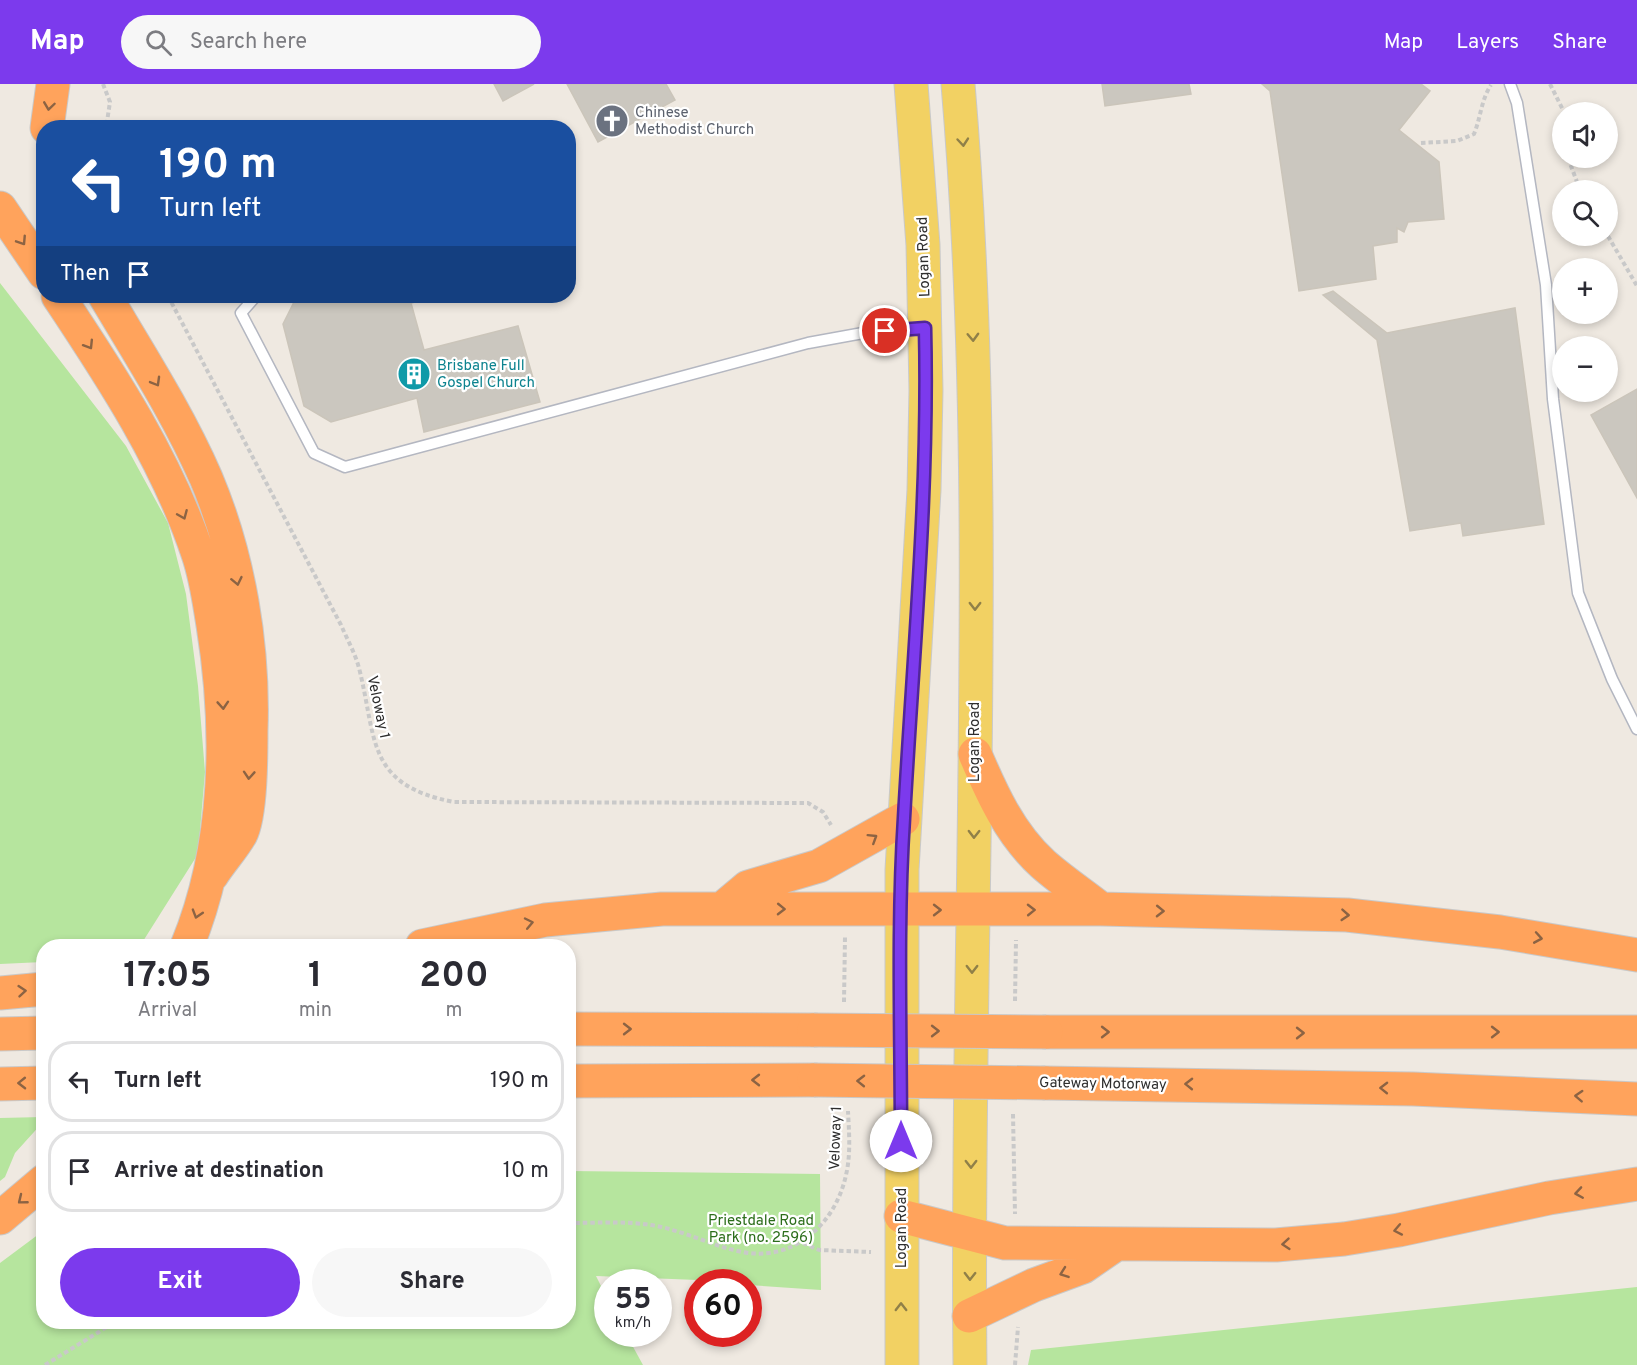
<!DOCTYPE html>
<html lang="en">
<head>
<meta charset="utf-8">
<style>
	:root { --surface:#fff; --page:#f7f7f7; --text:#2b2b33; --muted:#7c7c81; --line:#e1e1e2; --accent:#7c3aed }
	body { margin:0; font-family:Overpass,sans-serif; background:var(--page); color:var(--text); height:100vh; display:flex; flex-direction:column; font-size:22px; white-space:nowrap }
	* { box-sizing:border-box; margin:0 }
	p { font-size:20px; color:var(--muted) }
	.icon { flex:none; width:33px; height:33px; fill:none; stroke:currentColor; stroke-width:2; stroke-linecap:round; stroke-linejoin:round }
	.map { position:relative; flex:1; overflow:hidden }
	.sheet { position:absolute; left:36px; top:855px; width:540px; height:390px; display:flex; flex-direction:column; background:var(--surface); border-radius:24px; box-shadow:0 3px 9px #0003 }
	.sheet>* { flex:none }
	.hud { position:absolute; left:36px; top:36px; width:540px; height:183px; border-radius:24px; box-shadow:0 3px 9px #0003; background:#1a4fa0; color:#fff; overflow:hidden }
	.tools { position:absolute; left:1552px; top:18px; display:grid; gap:12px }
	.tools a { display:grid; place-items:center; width:66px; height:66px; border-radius:50%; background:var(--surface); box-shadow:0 3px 9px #0003; font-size:30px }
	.speed { position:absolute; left:594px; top:1185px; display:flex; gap:12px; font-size:30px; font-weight:700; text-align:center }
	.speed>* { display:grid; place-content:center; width:78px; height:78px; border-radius:50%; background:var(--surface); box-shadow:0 3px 9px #0003; line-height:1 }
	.speed small { font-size:15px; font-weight:400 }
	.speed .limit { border:9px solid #d22; background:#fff; color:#111 }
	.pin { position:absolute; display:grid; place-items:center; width:51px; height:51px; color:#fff; margin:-26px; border:3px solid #fff; border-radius:50%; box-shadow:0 2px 6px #0007 }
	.me { position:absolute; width:66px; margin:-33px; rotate:0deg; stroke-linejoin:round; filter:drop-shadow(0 0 4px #0008) }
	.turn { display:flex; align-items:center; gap:21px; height:126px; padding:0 24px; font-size:27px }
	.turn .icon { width:78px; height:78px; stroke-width:2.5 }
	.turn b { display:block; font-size:42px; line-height:51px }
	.then { display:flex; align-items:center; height:57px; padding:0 24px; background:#0003; gap:12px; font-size:22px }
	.eta { display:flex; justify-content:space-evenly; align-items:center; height:102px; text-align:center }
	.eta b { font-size:36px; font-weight:700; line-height:42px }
	.cta { display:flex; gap:12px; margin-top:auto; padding:12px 24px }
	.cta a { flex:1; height:69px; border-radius:36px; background:var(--accent); color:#fff; font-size:24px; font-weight:700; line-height:69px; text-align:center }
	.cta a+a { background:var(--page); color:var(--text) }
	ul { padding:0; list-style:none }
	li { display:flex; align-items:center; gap:18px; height:81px; margin:0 12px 9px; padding:0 12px; border:3px solid var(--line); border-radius:24px }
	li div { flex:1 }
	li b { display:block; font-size:22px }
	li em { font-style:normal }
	header { display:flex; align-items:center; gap:36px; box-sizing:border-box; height:84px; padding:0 30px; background:var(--accent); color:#fff }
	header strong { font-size:28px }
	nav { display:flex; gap:33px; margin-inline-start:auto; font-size:21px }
	.search { width:420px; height:54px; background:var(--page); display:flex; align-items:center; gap:15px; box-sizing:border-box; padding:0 21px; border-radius:33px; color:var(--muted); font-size:22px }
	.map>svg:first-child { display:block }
</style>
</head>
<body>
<header>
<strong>Map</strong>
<div class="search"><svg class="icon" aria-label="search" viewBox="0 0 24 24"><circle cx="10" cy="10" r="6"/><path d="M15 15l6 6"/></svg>Search here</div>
<nav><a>Map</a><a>Layers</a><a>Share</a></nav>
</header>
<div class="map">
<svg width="1637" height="1281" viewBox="0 0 1637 1281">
	<rect width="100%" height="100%" fill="#efe9e1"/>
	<path fill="#b6e59e" d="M0,199L126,362L168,439L186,510L198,602L205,688L198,770L140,862H44L43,878L0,880Z
		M43,1033V1038L15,1069L5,1093L0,1097V1034Z
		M569,1087L820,1090L821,1206L749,1201L748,1198L596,1192L607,1214L608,1250H626L643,1281H0V1179L43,1147L44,1238H568Z
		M1637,1203V1281H1028L1031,1266Z"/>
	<path fill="#cbc7bf" stroke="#cbc5ba" stroke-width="1.5" d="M494,0H534L503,17Z
		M567,0H666L675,16L598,58Z
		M1102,0H1189L1191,10L1105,22Z
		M1262,0H1421L1430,7L1399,46L1439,78L1444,135L1408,138L1404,148L1397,144V158L1373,162L1376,195L1299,207L1270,7Z
		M1333,207L1387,249L1515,224L1544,440L1463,452L1461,439L1410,447L1377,256L1323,211Z
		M297,212H440L411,219L424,266L518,242L540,318L424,348L417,314L331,338L304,322L283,240Z
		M1637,305V414L1591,331Z"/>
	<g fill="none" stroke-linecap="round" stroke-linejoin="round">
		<g stroke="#b4b7c1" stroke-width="13">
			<path id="service" d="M1510,0L1517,19L1546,201L1553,315L1578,509L1612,595L1637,645
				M256,212L241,229L314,369L345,383L808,259L863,249L923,244"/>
		</g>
		<g stroke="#c9c9c9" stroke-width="35">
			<path id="primary" d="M958,0C994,426 965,854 970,1281
				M902,1281V786L924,406L926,306L923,161L911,0"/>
		</g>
		<g stroke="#c9c9c9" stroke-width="35">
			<path id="motorway" d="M47,44L53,0
				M0,124L44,189
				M58,212C112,293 167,377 198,470C206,493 209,517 213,541C230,647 228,762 187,862
				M105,212C140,271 178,330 206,394C239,472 254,562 251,647C251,670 251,731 241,750C233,764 221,777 212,791
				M975,670C992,710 1010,750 1043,780C1061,796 1082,810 1101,825
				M723,824L748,803L819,782L903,735
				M422,862L545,836L662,825H1101L1347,831L1500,848L1637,871
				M0,909L44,905
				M568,945L814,946
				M1046,948H1637
				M0,950L44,949
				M568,997L814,996
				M1045,999L1413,1005L1637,1015
				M0,1000L44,999
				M901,1132L1005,1159L1276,1161L1344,1155L1399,1146L1549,1114L1637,1100
				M0,1134L44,1097
				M969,1232L1034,1201L1083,1183L1115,1161"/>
		</g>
		<path stroke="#c9c9c9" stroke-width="4" stroke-dasharray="4.5 3" stroke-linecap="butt" d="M103,0L110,18L106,44
			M1550,0L1564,28
			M1421,59L1457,57L1474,50C1481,33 1481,16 1491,1
			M1568,74L1580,106
			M1608,152L1637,202
			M168,212L341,541C347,555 355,569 359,584C377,654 365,701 454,718L808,719L823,728L831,741
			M1015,917L1016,856
			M844,918L845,853
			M1013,1030L1015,1130
			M568,1139C595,1139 625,1137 651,1141C684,1146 715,1164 748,1169C797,1175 836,1138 846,1091C851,1070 849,1048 848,1027
			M803,1159L819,1166L871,1168
			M45,1281L115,1238
			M1015,1281L1018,1243"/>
		<use href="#service" stroke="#fff" stroke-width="10"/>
		<use href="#primary" stroke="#f2d163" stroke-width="33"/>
		<use href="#motorway" stroke="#ffa35c" stroke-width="33"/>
		<g stroke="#c9c9c9" stroke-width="35" stroke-linecap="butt">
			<path id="motorway-bridge" d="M814,946L1046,948
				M814,996L1045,999"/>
		</g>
		<use href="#motorway-bridge" stroke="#ffa35c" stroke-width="33"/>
	</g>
	<defs><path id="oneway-chevron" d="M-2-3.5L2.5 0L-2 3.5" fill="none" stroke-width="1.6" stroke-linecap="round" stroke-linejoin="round" transform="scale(1.5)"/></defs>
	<g stroke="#8c6343">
		<use href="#oneway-chevron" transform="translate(49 22) rotate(98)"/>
		<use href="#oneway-chevron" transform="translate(22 157) rotate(57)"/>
		<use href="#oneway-chevron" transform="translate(89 261) rotate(58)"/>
		<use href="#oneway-chevron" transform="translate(156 298) rotate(60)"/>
		<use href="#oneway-chevron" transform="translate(183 431) rotate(67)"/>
		<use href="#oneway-chevron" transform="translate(237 497) rotate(78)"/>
		<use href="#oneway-chevron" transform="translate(223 621) rotate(86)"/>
		<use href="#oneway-chevron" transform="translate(249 691) rotate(94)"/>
		<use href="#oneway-chevron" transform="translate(873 754) rotate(-32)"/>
		<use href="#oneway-chevron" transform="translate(781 825) rotate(1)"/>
		<use href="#oneway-chevron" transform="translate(937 826)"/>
		<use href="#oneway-chevron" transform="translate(1031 826) rotate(-1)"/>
		<use href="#oneway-chevron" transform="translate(1160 827) rotate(1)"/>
		<use href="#oneway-chevron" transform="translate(197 830) rotate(107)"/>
		<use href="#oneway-chevron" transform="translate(1345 831) rotate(4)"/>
		<use href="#oneway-chevron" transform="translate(529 839) rotate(-12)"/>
		<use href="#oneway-chevron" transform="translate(1538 854) rotate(10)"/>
		<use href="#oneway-chevron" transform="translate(22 907) rotate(-5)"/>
		<use href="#oneway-chevron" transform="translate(627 945)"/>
		<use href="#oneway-chevron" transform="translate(935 947)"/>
		<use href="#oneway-chevron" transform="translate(1105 948)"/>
		<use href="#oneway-chevron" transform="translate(1495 948)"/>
		<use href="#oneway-chevron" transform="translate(1300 949)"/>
		<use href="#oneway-chevron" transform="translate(756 996) rotate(-180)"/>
		<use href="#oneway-chevron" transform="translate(861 997) rotate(-179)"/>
		<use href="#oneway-chevron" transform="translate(22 999) rotate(179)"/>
		<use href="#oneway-chevron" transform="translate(1189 1000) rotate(-179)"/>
		<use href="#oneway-chevron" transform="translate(1384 1004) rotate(-179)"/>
		<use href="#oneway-chevron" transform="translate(1579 1012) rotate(-177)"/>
		<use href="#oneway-chevron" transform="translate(1579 1109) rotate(171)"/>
		<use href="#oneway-chevron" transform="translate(22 1116) rotate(141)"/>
		<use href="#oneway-chevron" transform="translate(1398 1146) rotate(169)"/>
		<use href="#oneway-chevron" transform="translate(1286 1160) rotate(175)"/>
		<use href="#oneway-chevron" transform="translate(1064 1189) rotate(160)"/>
	</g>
	<g stroke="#908048">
		<use href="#oneway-chevron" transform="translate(963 58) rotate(85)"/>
		<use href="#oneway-chevron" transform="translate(973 253) rotate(88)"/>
		<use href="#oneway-chevron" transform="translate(975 522) rotate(90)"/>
		<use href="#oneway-chevron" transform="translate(974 750) rotate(91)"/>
		<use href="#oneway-chevron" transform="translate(972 885) rotate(90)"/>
		<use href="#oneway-chevron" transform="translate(971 1080) rotate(90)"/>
		<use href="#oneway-chevron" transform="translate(970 1192) rotate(91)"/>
		<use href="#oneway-chevron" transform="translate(901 1223) rotate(-90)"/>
	</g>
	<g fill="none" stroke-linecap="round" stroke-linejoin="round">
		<g stroke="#51269a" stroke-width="15">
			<path id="route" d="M885,247L925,244C929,408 913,571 904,734C897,841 901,949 901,1057"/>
		</g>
		<use href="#route" stroke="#7c3aed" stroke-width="10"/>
	</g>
	<defs>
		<g id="church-disc" transform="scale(1.725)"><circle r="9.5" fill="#6b7280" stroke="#fff"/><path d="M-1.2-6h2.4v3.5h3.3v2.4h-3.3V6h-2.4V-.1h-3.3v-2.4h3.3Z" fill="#fff"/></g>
		<g id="building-disc" transform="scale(1.725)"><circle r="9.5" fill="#0f9aa8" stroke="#fff"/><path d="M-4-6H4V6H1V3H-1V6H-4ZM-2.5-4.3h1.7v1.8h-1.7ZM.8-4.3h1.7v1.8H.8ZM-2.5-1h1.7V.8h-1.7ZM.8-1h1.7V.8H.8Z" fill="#fff"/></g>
	</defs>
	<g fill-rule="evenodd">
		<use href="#church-disc" x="612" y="37"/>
		<use href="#building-disc" x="414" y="290"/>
	</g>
	<g text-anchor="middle" stroke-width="4.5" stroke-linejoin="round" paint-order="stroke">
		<g font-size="15" fill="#5b616d" stroke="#fff" text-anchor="start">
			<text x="635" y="33">Chinese<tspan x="635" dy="17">Methodist Church</tspan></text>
		</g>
		<g font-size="15" fill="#2e2e2e" stroke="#fff">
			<text transform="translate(923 173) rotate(-92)" y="5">Logan Road</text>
			<text transform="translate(379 623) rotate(78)" y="5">Veloway 1</text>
			<text transform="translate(974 658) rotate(-90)" y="5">Logan Road</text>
			<text transform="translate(1103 999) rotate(1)" y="5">Gateway Motorway</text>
			<text transform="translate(835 1054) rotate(-88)" y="5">Veloway 1</text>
			<text transform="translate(901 1144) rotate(-90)" y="5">Logan Road</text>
		</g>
		<g font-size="15" fill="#0d838f" stroke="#fff" text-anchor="start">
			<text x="437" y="286">Brisbane Full<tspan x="437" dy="17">Gospel Church</tspan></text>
		</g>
		<g font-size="15" fill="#2c6e1b" stroke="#fff">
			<text x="761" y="1141">Priestdale Road<tspan x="761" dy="17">Park (no. 2596)</tspan></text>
		</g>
	</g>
</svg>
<div class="tools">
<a><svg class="icon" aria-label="sound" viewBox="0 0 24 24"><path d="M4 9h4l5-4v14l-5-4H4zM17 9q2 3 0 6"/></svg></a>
<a><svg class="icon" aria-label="search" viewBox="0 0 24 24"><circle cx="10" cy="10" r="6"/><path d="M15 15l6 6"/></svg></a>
<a>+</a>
<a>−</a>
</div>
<div class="speed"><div>55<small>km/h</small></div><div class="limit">60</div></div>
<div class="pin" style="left:885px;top:247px;background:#d93025"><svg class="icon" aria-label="arrive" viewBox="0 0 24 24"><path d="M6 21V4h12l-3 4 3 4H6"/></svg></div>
<svg class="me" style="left:901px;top:1057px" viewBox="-20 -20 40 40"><circle r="19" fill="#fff"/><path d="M0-13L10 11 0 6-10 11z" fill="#7c3aed"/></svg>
<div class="hud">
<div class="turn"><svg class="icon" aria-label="left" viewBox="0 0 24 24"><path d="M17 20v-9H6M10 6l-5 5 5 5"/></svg><div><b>190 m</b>Turn left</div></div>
<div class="then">Then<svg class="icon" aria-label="arrive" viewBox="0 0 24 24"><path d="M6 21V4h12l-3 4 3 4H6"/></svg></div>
</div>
<section class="sheet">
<div class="eta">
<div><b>17:05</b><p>Arrival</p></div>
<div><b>1</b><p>min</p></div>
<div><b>200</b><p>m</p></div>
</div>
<ul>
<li><svg class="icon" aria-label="left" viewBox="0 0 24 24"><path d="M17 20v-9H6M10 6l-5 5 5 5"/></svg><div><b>Turn left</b></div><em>190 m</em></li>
<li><svg class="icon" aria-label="arrive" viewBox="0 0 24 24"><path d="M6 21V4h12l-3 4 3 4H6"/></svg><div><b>Arrive at destination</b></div><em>10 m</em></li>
</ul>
<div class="cta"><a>Exit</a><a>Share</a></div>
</section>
</div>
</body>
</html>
